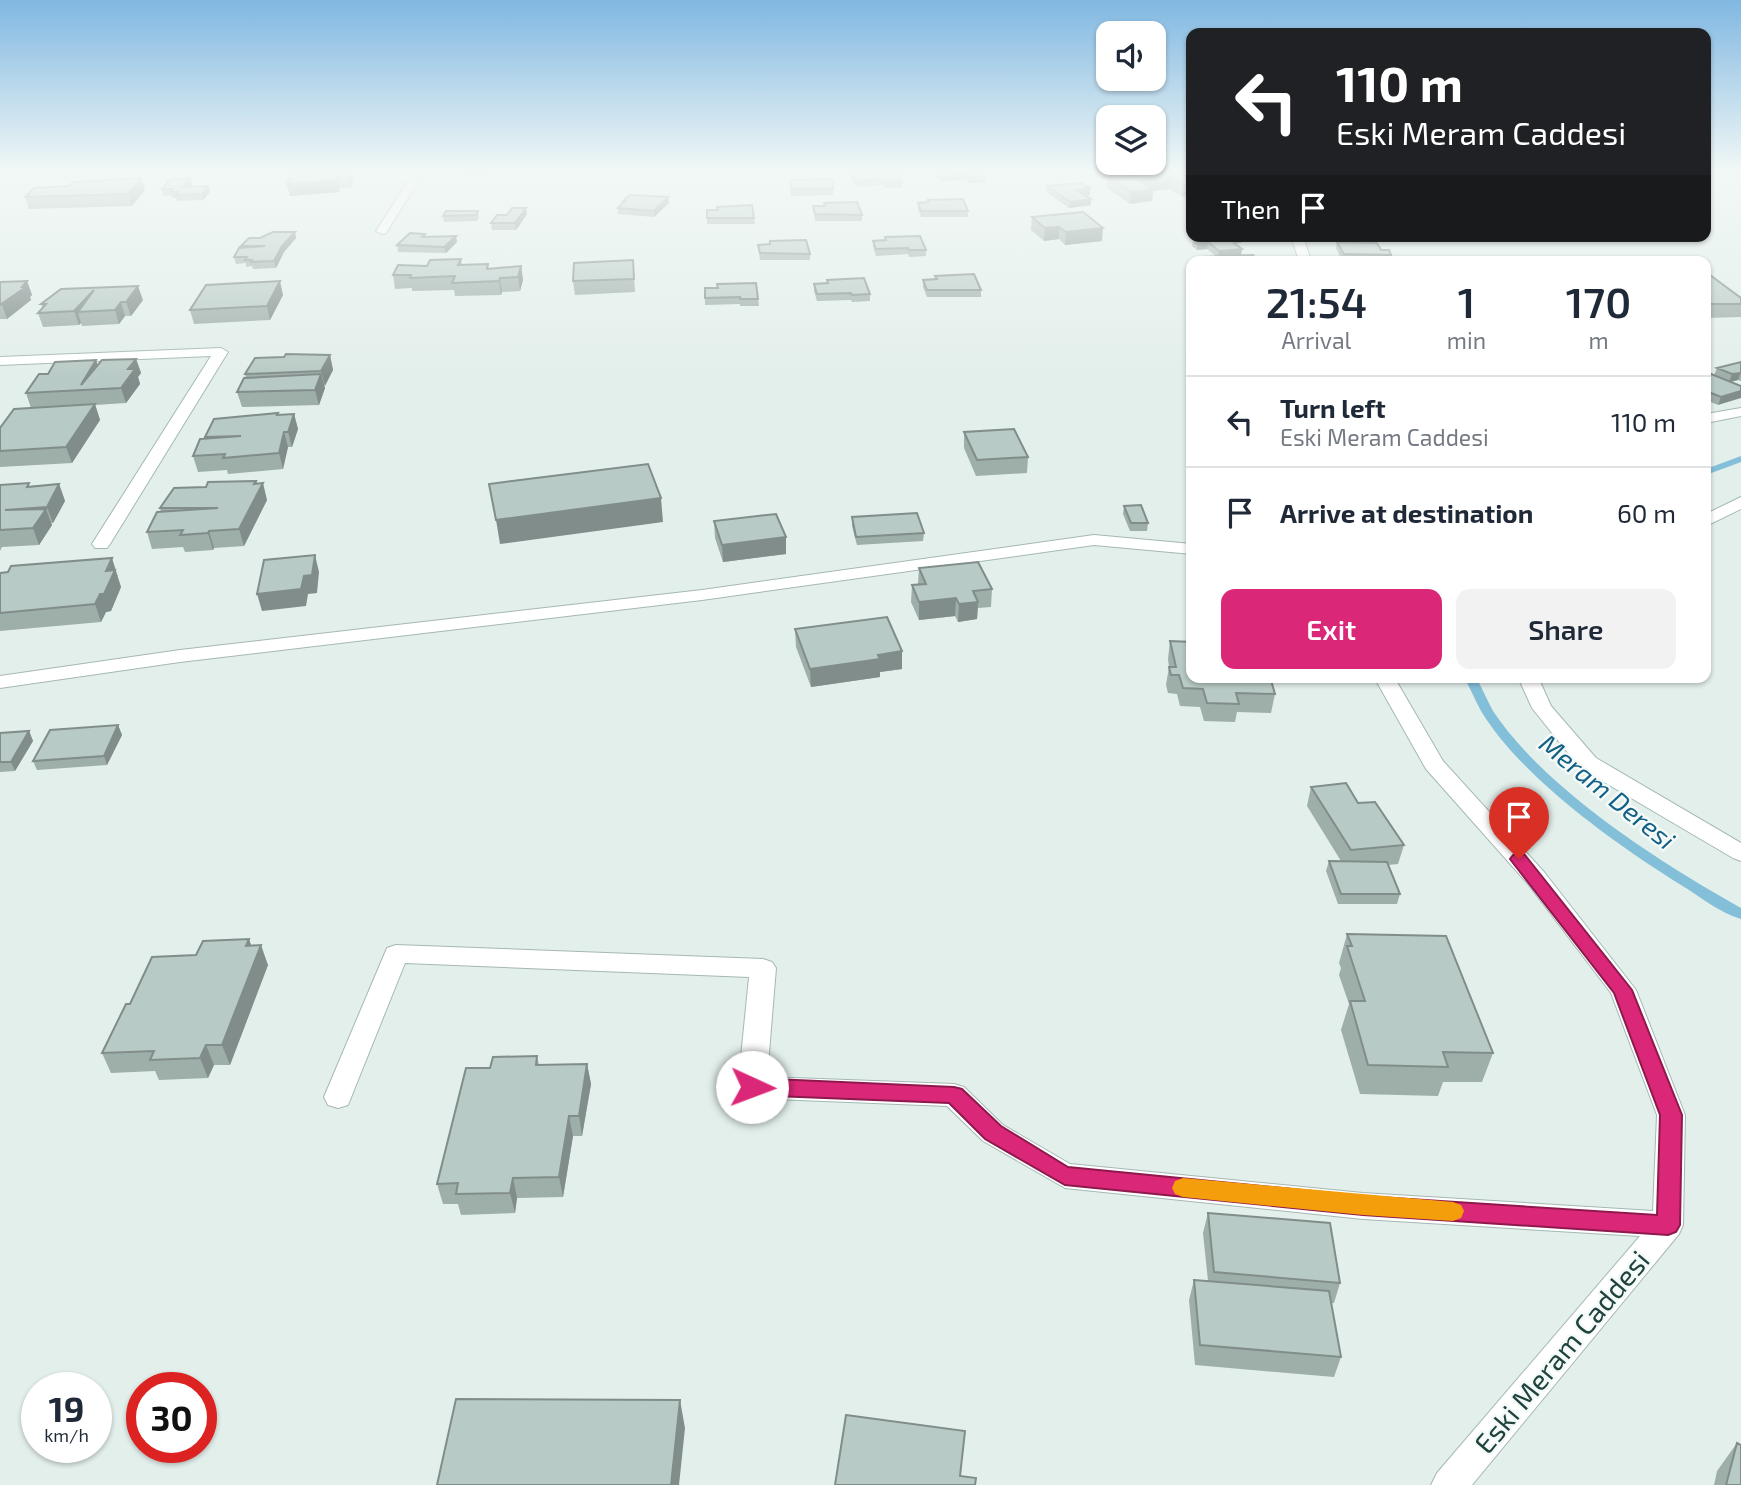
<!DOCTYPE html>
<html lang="en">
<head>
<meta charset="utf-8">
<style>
	:root { --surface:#fff; --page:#f2f2f3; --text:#1f2937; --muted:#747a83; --line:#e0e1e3; --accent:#db2777 }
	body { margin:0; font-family:"Exo 2",sans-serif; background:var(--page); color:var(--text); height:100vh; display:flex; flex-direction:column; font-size:26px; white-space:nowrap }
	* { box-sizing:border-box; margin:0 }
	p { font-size:23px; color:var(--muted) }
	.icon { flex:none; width:38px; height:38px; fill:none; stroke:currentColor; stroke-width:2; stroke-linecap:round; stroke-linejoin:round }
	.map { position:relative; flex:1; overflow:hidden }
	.panel { position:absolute; left:1186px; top:256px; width:525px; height:427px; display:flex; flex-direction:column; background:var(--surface); border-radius:14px; box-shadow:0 2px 5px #0004 }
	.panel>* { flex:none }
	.guide { position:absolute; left:1186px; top:28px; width:525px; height:214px; border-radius:14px; box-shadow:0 2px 5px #0004; background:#202124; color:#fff; overflow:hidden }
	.fabs { position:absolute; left:1096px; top:21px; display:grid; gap:14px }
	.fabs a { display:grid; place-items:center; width:70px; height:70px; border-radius:14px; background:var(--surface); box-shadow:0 2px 5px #0004; font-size:35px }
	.speed { position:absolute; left:21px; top:1372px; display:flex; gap:14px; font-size:35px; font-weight:700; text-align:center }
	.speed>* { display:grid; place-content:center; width:91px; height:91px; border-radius:50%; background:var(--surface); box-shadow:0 2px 5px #0004; line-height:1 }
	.speed small { font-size:18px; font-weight:400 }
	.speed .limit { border:10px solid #d22; background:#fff; color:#111 }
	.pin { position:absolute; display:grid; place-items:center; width:60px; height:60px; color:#fff; margin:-72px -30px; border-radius:50% 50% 50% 0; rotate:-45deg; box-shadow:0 0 7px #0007 }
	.pin .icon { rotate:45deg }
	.me { position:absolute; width:77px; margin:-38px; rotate:92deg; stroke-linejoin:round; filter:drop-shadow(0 0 5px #0008) }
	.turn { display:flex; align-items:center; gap:24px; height:147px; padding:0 35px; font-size:32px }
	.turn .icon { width:91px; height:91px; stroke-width:2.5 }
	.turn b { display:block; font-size:49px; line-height:60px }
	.then { display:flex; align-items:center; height:66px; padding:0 35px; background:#0003; gap:14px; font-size:26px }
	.eta { display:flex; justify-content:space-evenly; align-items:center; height:119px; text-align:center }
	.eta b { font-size:42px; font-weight:600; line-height:49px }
	.cta { display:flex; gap:14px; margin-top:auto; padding:14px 35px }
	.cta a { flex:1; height:80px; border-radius:14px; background:var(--accent); color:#fff; font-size:28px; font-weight:600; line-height:80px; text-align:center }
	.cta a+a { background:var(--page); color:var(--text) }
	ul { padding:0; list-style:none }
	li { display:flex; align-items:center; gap:21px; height:91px; padding:0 35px; border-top:2px solid var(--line) }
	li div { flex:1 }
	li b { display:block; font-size:26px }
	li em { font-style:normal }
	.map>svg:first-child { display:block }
</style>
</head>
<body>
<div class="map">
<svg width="1741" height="1485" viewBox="0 0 1741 1485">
	<rect width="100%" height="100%" fill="#e3efeb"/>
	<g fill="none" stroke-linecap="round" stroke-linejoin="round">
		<path fill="#84bfda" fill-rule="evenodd" d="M1741,456V462L1706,475V469Z
			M1464,677H1476C1482,688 1487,700 1493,711C1546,790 1659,862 1741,908V919C1720,913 1699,896 1681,885C1615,844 1521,777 1481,711C1475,700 1470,688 1464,677Z"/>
		<g stroke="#a5b8b4" stroke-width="2">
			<path id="minor" d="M392,172H405L418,182L386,233L382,234L376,231L407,183Z
				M1291,236H1303L1311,261H1299Z
				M221,348L228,352L110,544L107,548H95L92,544L211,356L0,365V357Z
				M1741,408V416L1706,423V414Z
				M1741,497V509L1706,526V514Z
				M1094,535L1192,544V554L1094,545L702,600L180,662L0,688V676L180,650L702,590Z
				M1374,677H1394L1443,761L1544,872L1636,990L1685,1115L1683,1225L1679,1234L1472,1485H1431L1437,1473L1640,1236L1363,1219L1065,1188L983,1141L947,1106L752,1098L742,1095L738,1087L749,977L405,963L348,1105L338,1108L328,1105L324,1097L387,948L396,945L763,959L772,962L776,968L767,1077L954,1084L964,1087L1003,1125L1070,1164L1363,1193L1653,1211L1657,1115L1611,993L1528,884L1426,769Z
				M1518,677H1538L1551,706L1596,758L1741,843V861L1733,858L1580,768L1532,708Z"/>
		</g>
		<use href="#minor" fill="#fff" fill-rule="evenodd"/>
	</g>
	<path fill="#9eaea9" d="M351,172L353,183L351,188H340L339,192L290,196L287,184Z
		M461,172H487L481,177L462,176Z
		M934,172H982L985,176V182L968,183L965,180L940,181L934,174Z
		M1189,172L1183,197L1169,189L1153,191L1152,201L1130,204L1107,188L1108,176H1132Z
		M851,173L902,182V188H884L883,185L856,187L851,179Z
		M141,178L145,190L132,206L29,209L25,197L69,186Z
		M790,180L833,189V195L791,196Z
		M192,184L190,186L210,192L203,200L177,201L176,198H172V195L163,196L162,189Z
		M1047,186L1090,188V195H1085L1091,205L1069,208L1046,192Z
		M668,197L669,203L654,217L618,214V208L623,203V201Z
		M928,200L968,211V217H921L918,209V203L928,202Z
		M813,206L862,215V221H815Z
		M707,210L754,218L755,224H707Z
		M478,211L479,217L477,221L444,222L443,216Z
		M527,214L516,230H492L491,223L507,215Z
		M1032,217L1102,241L1065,245L1059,239L1044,241L1031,230Z
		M295,232L296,238L284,252L276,268L253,269L252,266L246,267V263L236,264L234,257L242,248L241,246L260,238Z
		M425,234V236L457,242L446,253L398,252L397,245Z
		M885,237L926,250V256L909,257L908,254L876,256L873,247V241L885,240Z
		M1193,239L1238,246L1242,249L1241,255L1259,261H1203L1204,257H1217L1207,249L1197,250L1192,246Z
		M1337,242L1381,250L1391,255L1390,261H1342L1336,248Z
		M758,245L810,254V260H760Z
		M461,259L462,265L489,269L521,266L523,280L520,291L502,292L501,295L455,296L454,290L412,291V288L395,289L393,275L427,266Z
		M633,260L635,292L575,295L573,281Z
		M1706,272L1741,298V317L1706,318Z
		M935,276L981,290V297H927L923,287V280L935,279Z
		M827,280L870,294V301L852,302L851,300L817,301L814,291V284L827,283Z
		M27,281L32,295L30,297L31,300L7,319H0V282Z
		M756,283L759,306H740V304L705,305V288H718Z
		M283,295L270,320L194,324L190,310Z
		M143,300L131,316H125L119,324L82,326L81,323L79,325L43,327L38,313L43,308L41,304Z
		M330,355L333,370L324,386L325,388L319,405L242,407L237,392L246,378L245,374Z
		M136,359L141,373L138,377L140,384L126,403L95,405L100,420L72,463L0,467V428L31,408L26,393L48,374Z
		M1741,362V381L1738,380L1731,382L1718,405L1706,400V372L1714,375L1717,368Z
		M278,413L279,415L294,414L298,429L292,447H288L283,469L228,474L227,470L198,472L193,456L206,439L205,437Z
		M964,432L1028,457L1027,473L976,476L964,448Z
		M256,481L267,500L244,546L214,548L213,550L185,552L183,547L152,549L147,532L161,512L160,508L206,487Z
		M59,484L65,501L53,523H51L52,525L39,545L2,547L0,551V485L31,486Z
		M1124,506L1148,523L1147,531H1130L1123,514Z
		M852,517L924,533L923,541L857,545L852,526Z
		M714,521L786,537V554L723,562L715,538Z
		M919,568L992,589L991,607L978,608L977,619L958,622L955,616L919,620L911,602L912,585L918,584Z
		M0,573L118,575L117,577L121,587L111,611L106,612L101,622L0,631Z
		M795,629L902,651V669L880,672V677L811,687L796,647Z
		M1170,641L1275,694L1271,713L1237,712L1235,722L1204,721L1200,707L1180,706L1177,694L1168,693L1166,685L1169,667L1168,659Z
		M118,725L122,735L107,765L37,770L33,761Z
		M29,731L33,741L15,771L0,772V733Z
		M1311,787L1358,803L1404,845L1398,864L1388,865L1400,894L1397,904H1338L1326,871L1329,861H1341L1307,806Z
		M1347,934L1493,1053L1482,1082H1443L1438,1096L1360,1094L1341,1030L1349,1004L1339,975L1341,968L1339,963Z
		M251,946L268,965L230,1065H214L208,1078L159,1080L155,1071L111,1073L102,1053L130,1004L196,955Z
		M537,1056L539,1065L587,1064L591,1084L582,1136H573L563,1197L517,1198L515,1213L461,1215L458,1204H443L437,1184L490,1068Z
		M1208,1213L1340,1283L1334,1303H1331L1341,1357L1334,1377L1195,1365L1189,1300L1194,1280L1208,1281L1203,1233Z
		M1737,1443L1741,1485H1714L1717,1471Z"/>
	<path fill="#818d8a" d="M351,172L353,183L351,188L349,176Z
		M480,172H487L481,177Z
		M965,174V180L940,181L941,176Z
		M338,176L340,188L339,192L290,196L287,184Z
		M985,176V182L968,183L969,177Z
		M1170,177L1169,189L1153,191L1152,201L1130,204L1131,192L1139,181Z
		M141,178L145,190L132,206L128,194Z
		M191,178L192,184L185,193L183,187Z
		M1192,184V195L1183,197L1184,185Z
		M208,186L210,192L203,200L202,194Z
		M1090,188V195L1076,196V190Z
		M668,197L669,203L654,217V211Z
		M1091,199V205L1069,208L1070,202Z
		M526,208L527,214L516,230L515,223Z
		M1059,227V239L1044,241L1045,228Z
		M1103,228L1102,241L1065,245L1066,232Z
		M295,232L296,238L284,252L276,268L274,261L282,246Z
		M456,236L457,242L446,253L444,247Z
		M1208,242L1207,249L1197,250V243Z
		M1242,249L1241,255L1218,257L1219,251Z
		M521,266L523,280L520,291L518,277Z
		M500,278L502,292L501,295L499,281Z
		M27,281L32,295L30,297L31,300L7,319L2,305Z
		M280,281L283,295L270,320L267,306Z
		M138,286L143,300L131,316L126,302Z
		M94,290L78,312L81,323L79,325L74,311Z
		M121,302L125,316L119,324L115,310Z
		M330,355L333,370L325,386L321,371Z
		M136,359L141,373L138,377L140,384L126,403L121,388L128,369Z
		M96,360L101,375L81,385Z
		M1741,372L1738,380L1729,382L1732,374Z
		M321,374L325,388L319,405L315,390Z
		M1741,391V398L1718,405L1721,397Z
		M95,404L100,420L72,463L66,447Z
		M294,414L298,429L292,447L288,432Z
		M284,432L288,447L283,469L279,453Z
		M256,481L259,491L263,483L267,500L244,546L239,529Z
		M59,484L65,501L53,523L47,507Z
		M661,498L663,522L500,544L496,520Z
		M46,509L52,525L39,545L33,528Z
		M209,531L214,548L213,550L208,533Z
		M786,537V554L723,562L722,545Z
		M315,555L319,572L317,593L308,594L306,606L262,611L257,594Z
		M112,558L121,587L111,611L106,612L101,622L95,604Z
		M956,598L955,616L919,620V602Z
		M978,602L977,619L958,622L959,604Z
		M902,651V669L880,672V677L811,687L810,669L878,655Z
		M118,725L122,735L107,765L104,756Z
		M29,731L33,741L15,771L11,762Z
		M249,939L256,959L261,945L268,965L230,1065L222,1045L246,946Z
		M206,1045L214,1065L208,1078L200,1058Z
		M587,1064L591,1084L582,1136L579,1116Z
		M569,1116L573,1136L563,1197L559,1177Z
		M513,1178L517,1198L515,1213L510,1193Z
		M680,1400L685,1428L679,1485H671Z"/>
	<path fill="#b8cac5" stroke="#818d8a" stroke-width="2" d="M293,172H351L349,176H338L336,180L287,184Z
		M868,172H896L902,182H884L883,179L855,181L851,173Z
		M937,172H982L985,176L969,177L965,174L941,176Z
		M1156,172H1189L1192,174V184L1184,185L1170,177L1139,181L1153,189L1131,192L1108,176L1127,174L1132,176Z
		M141,178L128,194L25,197L34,188L69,186L74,182Z
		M191,178L183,187L208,186L202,194L175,195L178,192H171L173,189H162L171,179Z
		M832,179L833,189H791L790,180Z
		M1080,183L1090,188L1076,190L1091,199L1070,202L1047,186Z
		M630,195L668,197L654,211L618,208L625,201H623Z
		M963,199L968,211H921L918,203L929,202L928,200Z
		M857,202L862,215L815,214L813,206H825L824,203Z
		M752,205L754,218H707V210H718L717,207Z
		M512,208H526L515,223H491L497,215H507Z
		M446,211H478L476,215L443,216Z
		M1083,212L1103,228L1066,232L1059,227L1045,228L1032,217Z
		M273,232H295L282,246L274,261L251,262L252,260H245L247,257H234L239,248L265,246H241L249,238H260Z
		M410,233L425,234L422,237L456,236L444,247L397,245Z
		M920,236L926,250H909L908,248L876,249L873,241L886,240L885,237Z
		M1231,236L1239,242H1233L1242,249L1219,251L1208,242L1197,243L1193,239Z
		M806,240L810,254L760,253L758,245L770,244V241Z
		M1337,242L1377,243L1381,250H1389L1391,255L1344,254Z
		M1253,255L1259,261H1207L1204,257Z
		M461,259L458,265L488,264L487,269L521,266L518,277L500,278L499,281L452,283L455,276L410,278L411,275H393L398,265L427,266L430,260Z
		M633,260L634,279L573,281L574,263Z
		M1706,272L1741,298V304H1711L1706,300Z
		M974,274L981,290H927L923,280L937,279L935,276Z
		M864,278L870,294L852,295L851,293L817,294L814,284L828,283L827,280Z
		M27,281L22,287H26L0,305V282Z
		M280,281L267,306L190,310L206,285Z
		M756,283L758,299H740V297L705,298V288H718L717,284Z
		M138,286L126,302H121L115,310L78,312L94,290L74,311L38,313L46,304H41L61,289Z
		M286,354L330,355L321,371L245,374L255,358L284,357Z
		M136,359L128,369H135L121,388L26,393L39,374H48L55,362L96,360L81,385L102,360Z
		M1741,362V373L1732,374L1717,368Z
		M1706,372L1741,386V391L1721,397L1706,391Z
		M321,374L315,390L237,392L244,378Z
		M95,404L66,447L0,451V428L14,409Z
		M278,413L277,415L294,414L288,432H284L279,453L223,458L225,454L193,456L200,439L241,436L205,437L214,419Z
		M1014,429L1028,457L977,460L964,432Z
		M648,464L661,498L496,520L489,484Z
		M256,481L254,484L263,483L239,529L209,531L208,533L180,535L183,530L147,532L157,512L218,508H160L174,488L206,487L208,482Z
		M29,483L27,487L59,484L47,507L5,510L46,509L33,528L0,530V485Z
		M1141,505L1148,523H1131L1124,506Z
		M917,513L924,533L856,537L852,517Z
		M776,514L786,537L722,545L714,521Z
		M315,555L312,575L304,576L301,589L257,594L264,560Z
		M112,558L106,571L115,570L104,594H100L95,604L0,613V573L8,572L11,566Z
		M978,562L992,589L973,591L978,602L959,604L956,598L919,602L912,585L926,584L919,568Z
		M887,617L902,651L878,655L880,659L810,669L795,629Z
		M1170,641L1192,642V677H1270L1275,694L1236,693L1239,704L1207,703L1203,689L1183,688L1179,675H1171L1169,667H1176Z
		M118,725L104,756L33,761L50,730Z
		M29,731L11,762H0V733Z
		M1346,783L1358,803L1375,802L1404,845L1351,850L1311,787Z
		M1329,861L1387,862L1400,894H1341Z
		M1347,934L1446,936L1493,1053L1443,1052L1448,1067L1368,1065L1350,1001H1365L1347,946H1352Z
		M249,939L246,946L261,945L222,1045H206L200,1058L150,1060L154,1051L102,1053L126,1004H130L152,957L196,955L203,941Z
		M537,1056L536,1065L587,1064L579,1116H569L559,1177L513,1178L510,1193L456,1194L458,1183L437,1184L466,1068H490L493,1057Z
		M1208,1213L1330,1223L1340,1283L1214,1272Z
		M1194,1280L1329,1291L1341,1357L1200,1345Z
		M456,1399L680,1400L671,1485H437Z
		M846,1415L965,1431L960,1476L976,1478L975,1485H835Z
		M1737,1443L1741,1445V1485H1726Z"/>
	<linearGradient id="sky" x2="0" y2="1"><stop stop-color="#80b8e2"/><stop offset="0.45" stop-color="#f2f8f6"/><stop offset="1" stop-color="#f2f8f6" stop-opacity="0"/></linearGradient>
	<rect width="1741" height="380" fill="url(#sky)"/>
	<path fill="#db2777" stroke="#8e194d" stroke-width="2" d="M1519,853L1525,855L1632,990L1682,1115L1680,1225L1676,1232L1668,1235L1363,1215L1065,1185L985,1139L949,1103L752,1095L745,1092L742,1087L745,1081L752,1078L954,1087L962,1089L1001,1126L1068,1167L1363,1196L1657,1215L1660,1115L1614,993L1513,863L1510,859L1513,855Z"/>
	<path fill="#f59e0b" d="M1183,1178L1453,1202L1461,1205L1464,1211L1461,1218L1453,1221L1363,1215L1183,1197L1175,1194L1172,1188L1175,1181Z"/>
	<g text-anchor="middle" stroke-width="5" stroke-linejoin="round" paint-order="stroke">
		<g font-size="26" font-style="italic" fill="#126086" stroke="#f4faf8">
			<text transform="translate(1607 792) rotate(39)" y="9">Meram Deresi</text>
		</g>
		<g font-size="28" fill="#20423f" stroke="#f4faf8">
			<text transform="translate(1562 1352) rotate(-50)" y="10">Eski Meram Caddesi</text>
		</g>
	</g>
</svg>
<div class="fabs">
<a><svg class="icon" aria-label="sound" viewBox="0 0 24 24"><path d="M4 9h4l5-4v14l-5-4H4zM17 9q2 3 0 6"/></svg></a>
<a><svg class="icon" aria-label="layers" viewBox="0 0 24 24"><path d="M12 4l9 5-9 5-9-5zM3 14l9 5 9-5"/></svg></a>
</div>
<div class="speed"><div>19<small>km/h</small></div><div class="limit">30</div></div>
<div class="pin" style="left:1519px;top:859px;background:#d93025"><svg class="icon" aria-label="arrive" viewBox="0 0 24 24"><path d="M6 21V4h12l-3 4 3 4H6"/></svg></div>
<svg class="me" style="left:752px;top:1087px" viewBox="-20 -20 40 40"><circle r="19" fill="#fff"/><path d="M0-13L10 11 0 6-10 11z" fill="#db2777"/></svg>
<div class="guide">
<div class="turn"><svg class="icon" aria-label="left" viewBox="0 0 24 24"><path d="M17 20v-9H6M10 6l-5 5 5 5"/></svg><div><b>110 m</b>Eski Meram Caddesi</div></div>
<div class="then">Then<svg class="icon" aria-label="arrive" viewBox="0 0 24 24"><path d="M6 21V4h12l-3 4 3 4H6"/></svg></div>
</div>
<section class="panel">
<div class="eta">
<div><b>21:54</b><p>Arrival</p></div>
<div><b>1</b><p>min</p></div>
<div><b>170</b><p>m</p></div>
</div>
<ul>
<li><svg class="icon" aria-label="left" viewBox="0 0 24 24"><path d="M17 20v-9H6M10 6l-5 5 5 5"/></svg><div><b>Turn left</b><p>Eski Meram Caddesi</p></div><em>110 m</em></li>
<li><svg class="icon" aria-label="arrive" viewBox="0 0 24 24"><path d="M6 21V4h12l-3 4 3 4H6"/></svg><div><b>Arrive at destination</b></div><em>60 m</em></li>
</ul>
<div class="cta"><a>Exit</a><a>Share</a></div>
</section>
</div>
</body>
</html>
